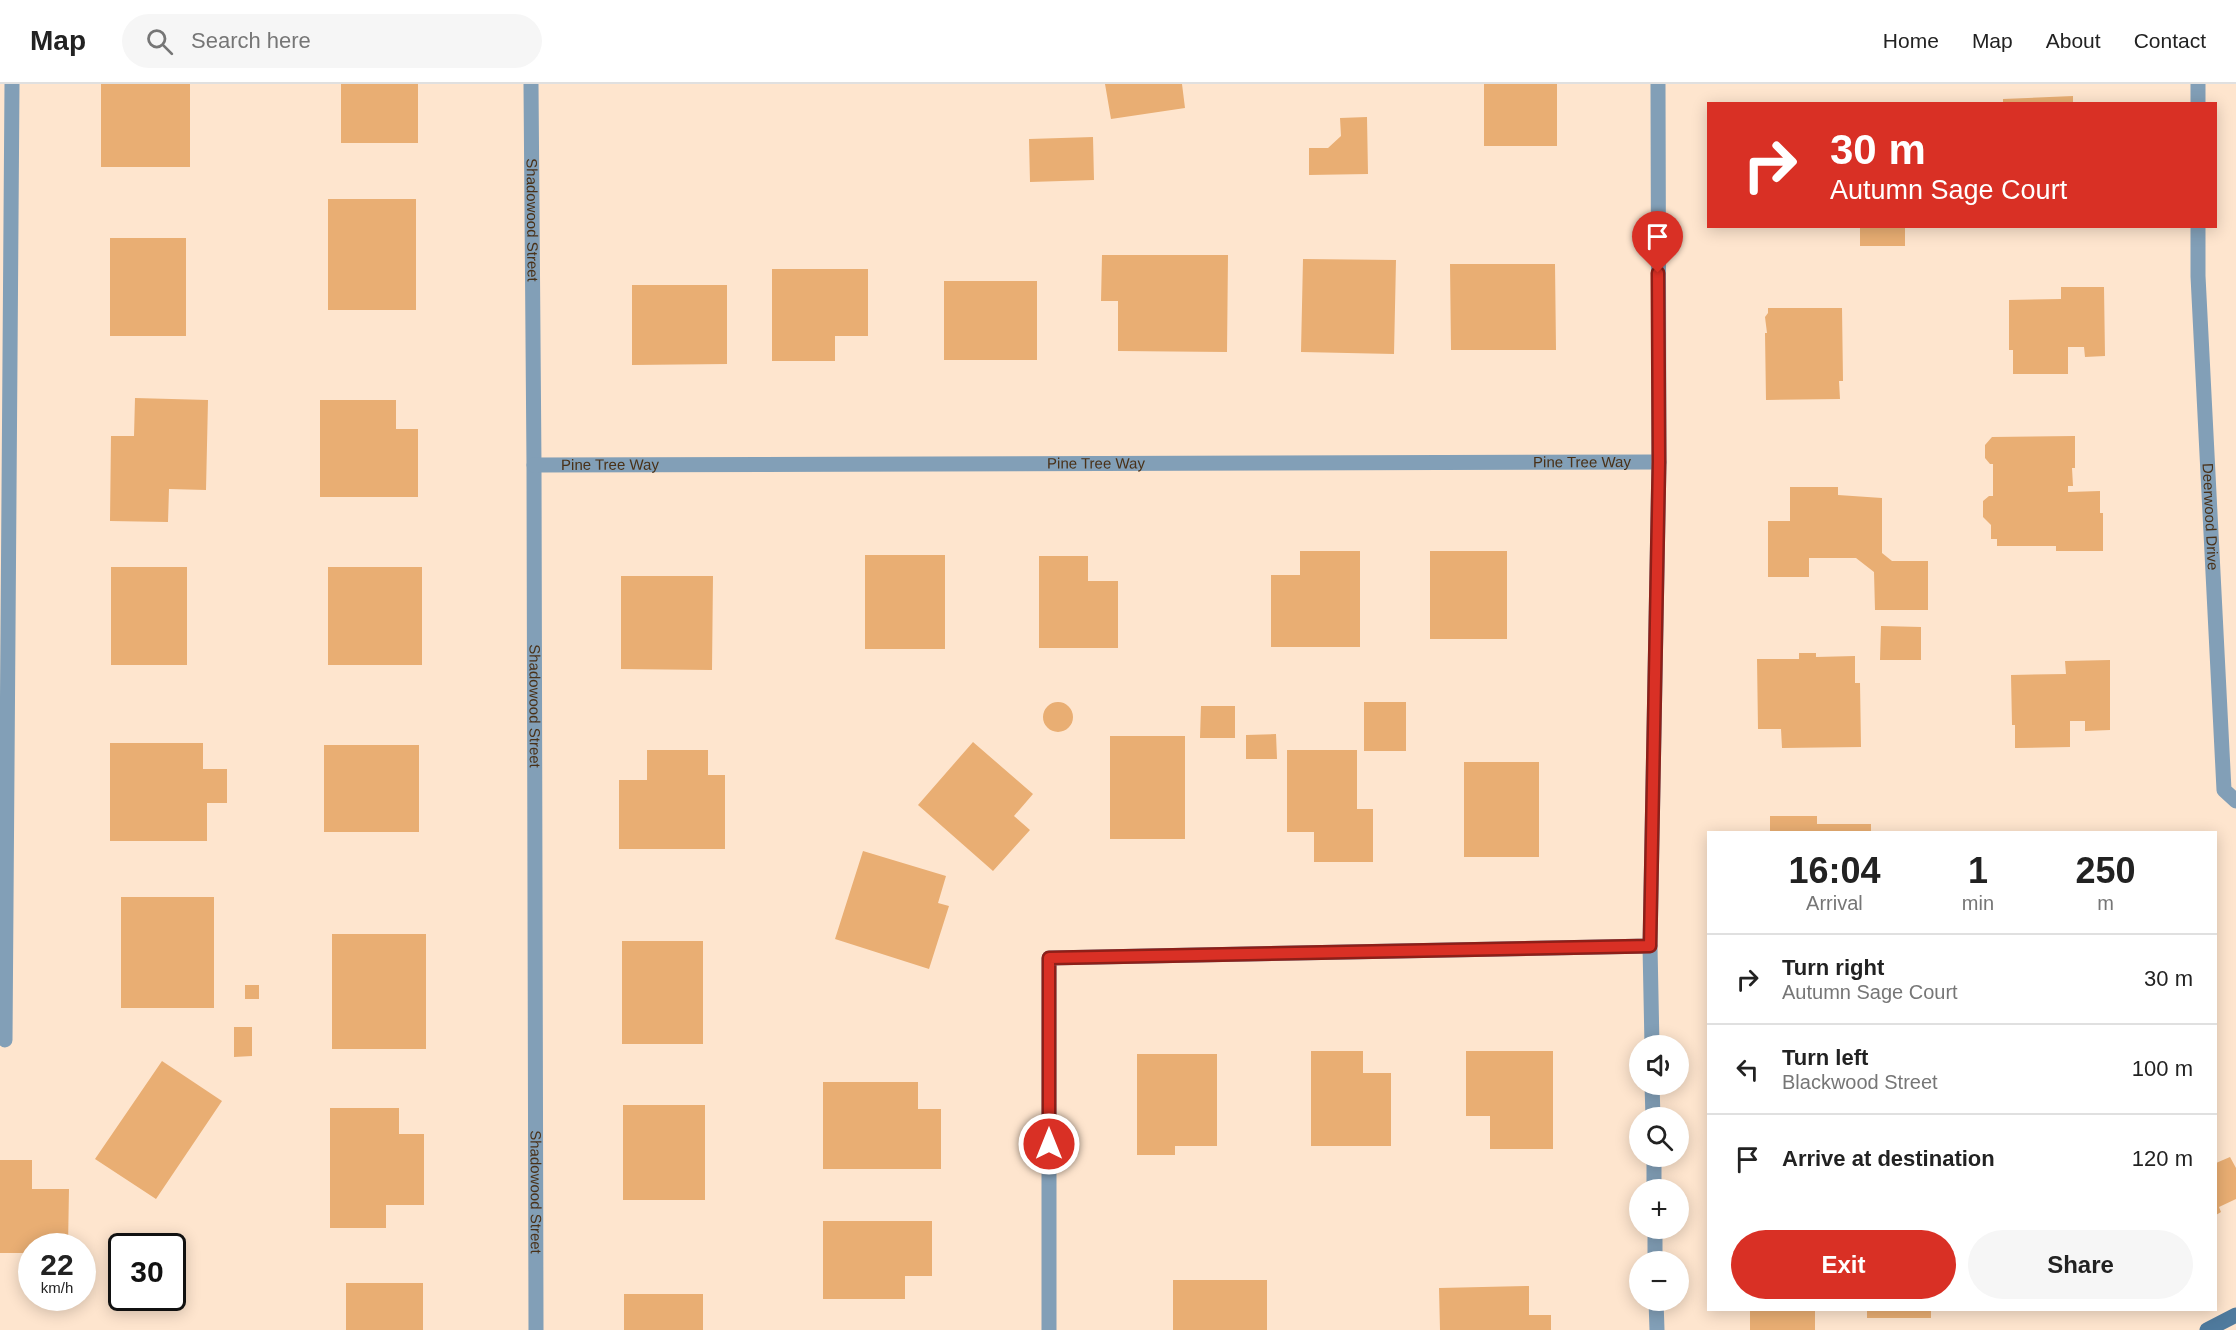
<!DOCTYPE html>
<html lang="en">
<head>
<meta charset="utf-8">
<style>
	:root { --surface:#fff; --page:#f6f6f6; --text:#222; --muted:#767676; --line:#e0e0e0; --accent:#d93025 }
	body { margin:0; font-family:Helvetica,sans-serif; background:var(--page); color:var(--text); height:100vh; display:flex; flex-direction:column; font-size:22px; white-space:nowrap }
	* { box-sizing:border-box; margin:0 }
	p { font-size:20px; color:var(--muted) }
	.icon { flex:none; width:33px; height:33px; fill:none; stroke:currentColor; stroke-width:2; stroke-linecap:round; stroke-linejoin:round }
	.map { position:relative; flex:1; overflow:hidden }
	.sheet { position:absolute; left:1707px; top:747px; width:510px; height:480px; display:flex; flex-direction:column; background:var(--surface); border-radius:0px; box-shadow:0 3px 15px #0003 }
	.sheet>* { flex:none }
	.top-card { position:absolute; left:1707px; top:18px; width:510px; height:126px; border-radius:0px; box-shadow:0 3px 15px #0003; background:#d93025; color:#fff; overflow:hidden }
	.buttons { position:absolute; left:1629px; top:951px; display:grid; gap:12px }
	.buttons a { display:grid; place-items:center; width:60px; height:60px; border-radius:50%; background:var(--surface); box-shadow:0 3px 15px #0003; font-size:30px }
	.speed { position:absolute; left:18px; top:1149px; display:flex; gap:12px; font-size:30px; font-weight:700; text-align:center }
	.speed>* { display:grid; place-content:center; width:78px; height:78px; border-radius:50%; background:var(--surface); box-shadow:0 3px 15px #0003; line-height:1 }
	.speed small { font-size:15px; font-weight:400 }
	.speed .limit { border:3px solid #111; border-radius:9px; background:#fff; color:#111 }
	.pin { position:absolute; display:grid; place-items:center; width:51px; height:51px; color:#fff; margin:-62px -26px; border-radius:50% 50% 50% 0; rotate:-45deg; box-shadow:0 0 6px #0007 }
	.pin .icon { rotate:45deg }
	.me { position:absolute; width:66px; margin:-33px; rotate:0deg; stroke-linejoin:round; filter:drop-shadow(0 0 4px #0008) }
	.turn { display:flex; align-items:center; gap:21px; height:126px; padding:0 24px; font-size:27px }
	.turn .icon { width:78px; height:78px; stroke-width:2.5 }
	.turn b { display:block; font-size:42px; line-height:51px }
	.eta { display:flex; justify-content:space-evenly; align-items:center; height:102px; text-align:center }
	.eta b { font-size:36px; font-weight:700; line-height:42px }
	.cta { display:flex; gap:12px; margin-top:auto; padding:12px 24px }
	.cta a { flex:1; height:69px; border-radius:36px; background:var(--accent); color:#fff; font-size:24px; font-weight:700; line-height:69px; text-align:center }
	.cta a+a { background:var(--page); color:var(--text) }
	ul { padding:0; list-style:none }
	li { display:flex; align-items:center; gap:18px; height:90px; padding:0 24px; border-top:2px solid var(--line) }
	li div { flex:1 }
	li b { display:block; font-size:22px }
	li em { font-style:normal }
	header { display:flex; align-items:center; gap:36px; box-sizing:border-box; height:84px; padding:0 30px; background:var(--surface); border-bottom:2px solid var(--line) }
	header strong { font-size:28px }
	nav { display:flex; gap:33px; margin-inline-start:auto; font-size:21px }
	.search { width:420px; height:54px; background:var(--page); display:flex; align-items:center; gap:15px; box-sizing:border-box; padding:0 21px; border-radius:33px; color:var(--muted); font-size:22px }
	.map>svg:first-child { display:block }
</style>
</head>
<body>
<header>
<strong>Map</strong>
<div class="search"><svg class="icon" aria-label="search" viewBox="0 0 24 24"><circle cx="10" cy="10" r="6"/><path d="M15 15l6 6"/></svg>Search here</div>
<nav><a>Home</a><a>Map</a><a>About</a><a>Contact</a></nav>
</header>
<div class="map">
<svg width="2236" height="1246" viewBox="0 0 2236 1246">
	<rect width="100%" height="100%" fill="#fee5ce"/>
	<path fill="#e9ae73" d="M101,0H190V83H101Z
		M341,0H418V59H341Z
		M1105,0H1182L1185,24L1111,35Z
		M1484,0H1557V62H1484Z
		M2073,12V20H2003V15Z
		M1367,33L1368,90L1309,91V64H1328L1341,52L1340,34Z
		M1093,53L1094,96L1030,98L1029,55Z
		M328,115H416V226H328Z
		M1860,142H1905V162H1860Z
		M110,154H186V252H110Z
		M1102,171H1228L1227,268L1118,267V217H1101Z
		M1303,175L1396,176L1394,270L1301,268Z
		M1450,180H1555L1556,266H1451Z
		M772,185H868V252H835V277H772Z
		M944,197H1037V276H944Z
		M632,201H727V280L632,281Z
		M2061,203H2104L2105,272L2085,273L2084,263H2068V290H2013V266H2009V216L2061,215Z
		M1768,224H1842L1843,297H1839L1840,315L1766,316L1765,249H1767L1765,233L1768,229Z
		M135,314L208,316L206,406L169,405L168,438L110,437L111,352H134Z
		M320,316H396V345H418V413H320Z
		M2075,352V384H2072L2073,402H2068V408L2100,407V429H2103V467H2056V462H1997V455H1991V441L1983,433V417L1989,412H1993V380H1990L1985,374V361L1992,353Z
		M1790,403H1838V411L1882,414V469L1892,477H1928V526H1875L1874,488L1856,474H1809V493H1768V437H1790Z
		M1300,467H1360V563H1271V491H1300Z
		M1430,467H1507V555H1430Z
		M865,471H945V565H865Z
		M1039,472H1088V497H1118V564H1039Z
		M111,483H187V581H111Z
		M328,483H422V581H328Z
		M621,492H713L712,586L621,585Z
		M1881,542L1921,543V576H1880Z
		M1799,569H1816V573L1855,572V599H1860L1861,663L1782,664L1781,645H1758L1757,575H1799Z
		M2110,576V646L2085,647V637H2070V663L2015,664V641H2012L2011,591L2066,590L2065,577Z
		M1043 633a15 15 0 1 1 30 0a15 15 0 1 1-30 0Z
		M1364,618H1406V667H1364Z
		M1201,622H1235V654H1200Z
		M1276,650L1277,675H1246V651Z
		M1110,652H1185V755H1110Z
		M973,658L1033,710L1014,732L1030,746L993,787L918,721Z
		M110,659H203V685H227V719H207V757H110Z
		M324,661H419V748H324Z
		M647,666H708V691H725V765H619V696H647Z
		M1287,666H1357V725H1373V778H1314V748H1287Z
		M1464,678H1539V773H1464Z
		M1770,732H1817V740H1871V748H1770Z
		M863,767L946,792L938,819L949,822L929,885L835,855Z
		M121,813H214V924H121Z
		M332,850H426V965H332Z
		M622,857H703V960H622Z
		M245,901H259V915H245Z
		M234,943H252V972L234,973Z
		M1311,967H1363V989H1391V1062H1311Z
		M1466,967H1553V1065H1490V1032H1466Z
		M1137,970H1217V1062H1175V1071H1137Z
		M162,977L222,1017L156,1115L95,1075Z
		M823,998H918V1025H941V1085H823Z
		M623,1021H705V1116H623Z
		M330,1024H399V1050H424V1121H386V1144H330Z
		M2230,1073L2236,1084V1115L2219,1123L2221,1128L2216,1131V1079Z
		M0,1076H32V1105H69L68,1162H32V1169H0Z
		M823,1137H932V1192H905V1215H823Z
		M1173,1196H1267V1246H1173Z
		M346,1199H423V1246H346Z
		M1529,1202V1231H1551V1246H1440L1439,1204Z
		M624,1210H703V1246H624Z
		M1750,1226H1815V1246H1750Z
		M1867,1226H1931V1234H1867Z"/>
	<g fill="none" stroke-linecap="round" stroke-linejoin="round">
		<g stroke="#829fb7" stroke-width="15">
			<path id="s1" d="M531,0L534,381L536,1246"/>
			<path d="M2198,0V20"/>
			<path id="s2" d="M2198,142V192L2224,706L2236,717"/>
			<path id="s3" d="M534,381L1659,378"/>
			<path d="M5,956L12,0"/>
			<path d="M1652,962L1650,862L1659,378L1658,0"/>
			<path d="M1652,1000L1653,1034"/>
			<path d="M1654,1072V1106"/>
			<path d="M1655,1144V1178"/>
			<path d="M1656,1216L1657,1246"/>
			<path d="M1049,1246V874L1650,862"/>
		</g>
		<path stroke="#4f7a9d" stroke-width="15" d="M2207,1246L2236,1231"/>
	</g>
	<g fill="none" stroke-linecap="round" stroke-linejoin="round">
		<g stroke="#8d1f18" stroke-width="15">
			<path id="route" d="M1049,1060V874L1650,862L1659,378L1658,189"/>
		</g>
		<use href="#route" stroke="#d93025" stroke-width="10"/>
	</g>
	<g text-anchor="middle" stroke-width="6" stroke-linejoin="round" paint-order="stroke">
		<g font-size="15" fill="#493118" stroke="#f7f7f7">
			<text dy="5" stroke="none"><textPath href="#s1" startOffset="136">Shadowood Street</textPath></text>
			<text dy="5" stroke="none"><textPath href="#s3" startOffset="1048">Pine Tree Way</textPath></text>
			<text dy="5" stroke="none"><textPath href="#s3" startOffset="562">Pine Tree Way</textPath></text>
			<text dy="5" stroke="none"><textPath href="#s3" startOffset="76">Pine Tree Way</textPath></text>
			<text dy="5" stroke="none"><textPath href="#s2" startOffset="291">Deerwood Drive</textPath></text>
			<text dy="5" stroke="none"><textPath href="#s1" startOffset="622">Shadowood Street</textPath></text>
			<text dy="5" stroke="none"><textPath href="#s1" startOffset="1108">Shadowood Street</textPath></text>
		</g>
	</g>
</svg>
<div class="buttons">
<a><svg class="icon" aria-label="sound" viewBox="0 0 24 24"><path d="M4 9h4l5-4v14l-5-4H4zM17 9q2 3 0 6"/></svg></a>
<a><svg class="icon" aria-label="search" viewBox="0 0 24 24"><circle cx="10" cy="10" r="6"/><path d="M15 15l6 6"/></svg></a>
<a>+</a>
<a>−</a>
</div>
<div class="speed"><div>22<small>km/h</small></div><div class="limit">30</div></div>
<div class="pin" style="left:1658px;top:189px;background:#d93025"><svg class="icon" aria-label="arrive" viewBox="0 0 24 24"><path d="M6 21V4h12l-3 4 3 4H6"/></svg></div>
<svg class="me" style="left:1049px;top:1060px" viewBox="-20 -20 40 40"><circle r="17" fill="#d93025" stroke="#fff" stroke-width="3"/><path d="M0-11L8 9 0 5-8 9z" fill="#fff"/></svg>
<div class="top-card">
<div class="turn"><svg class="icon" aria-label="right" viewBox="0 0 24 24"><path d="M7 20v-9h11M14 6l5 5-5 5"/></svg><div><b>30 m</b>Autumn Sage Court</div></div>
</div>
<section class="sheet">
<div class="eta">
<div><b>16:04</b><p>Arrival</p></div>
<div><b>1</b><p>min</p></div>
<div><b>250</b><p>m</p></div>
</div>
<ul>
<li><svg class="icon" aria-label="right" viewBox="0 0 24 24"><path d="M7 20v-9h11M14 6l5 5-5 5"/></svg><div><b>Turn right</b><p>Autumn Sage Court</p></div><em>30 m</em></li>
<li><svg class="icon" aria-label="left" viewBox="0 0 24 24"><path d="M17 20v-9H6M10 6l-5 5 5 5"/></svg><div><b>Turn left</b><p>Blackwood Street</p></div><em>100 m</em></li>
<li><svg class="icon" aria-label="arrive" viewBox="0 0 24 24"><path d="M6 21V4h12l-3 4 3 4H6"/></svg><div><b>Arrive at destination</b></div><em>120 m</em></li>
</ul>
<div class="cta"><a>Exit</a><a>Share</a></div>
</section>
</div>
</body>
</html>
